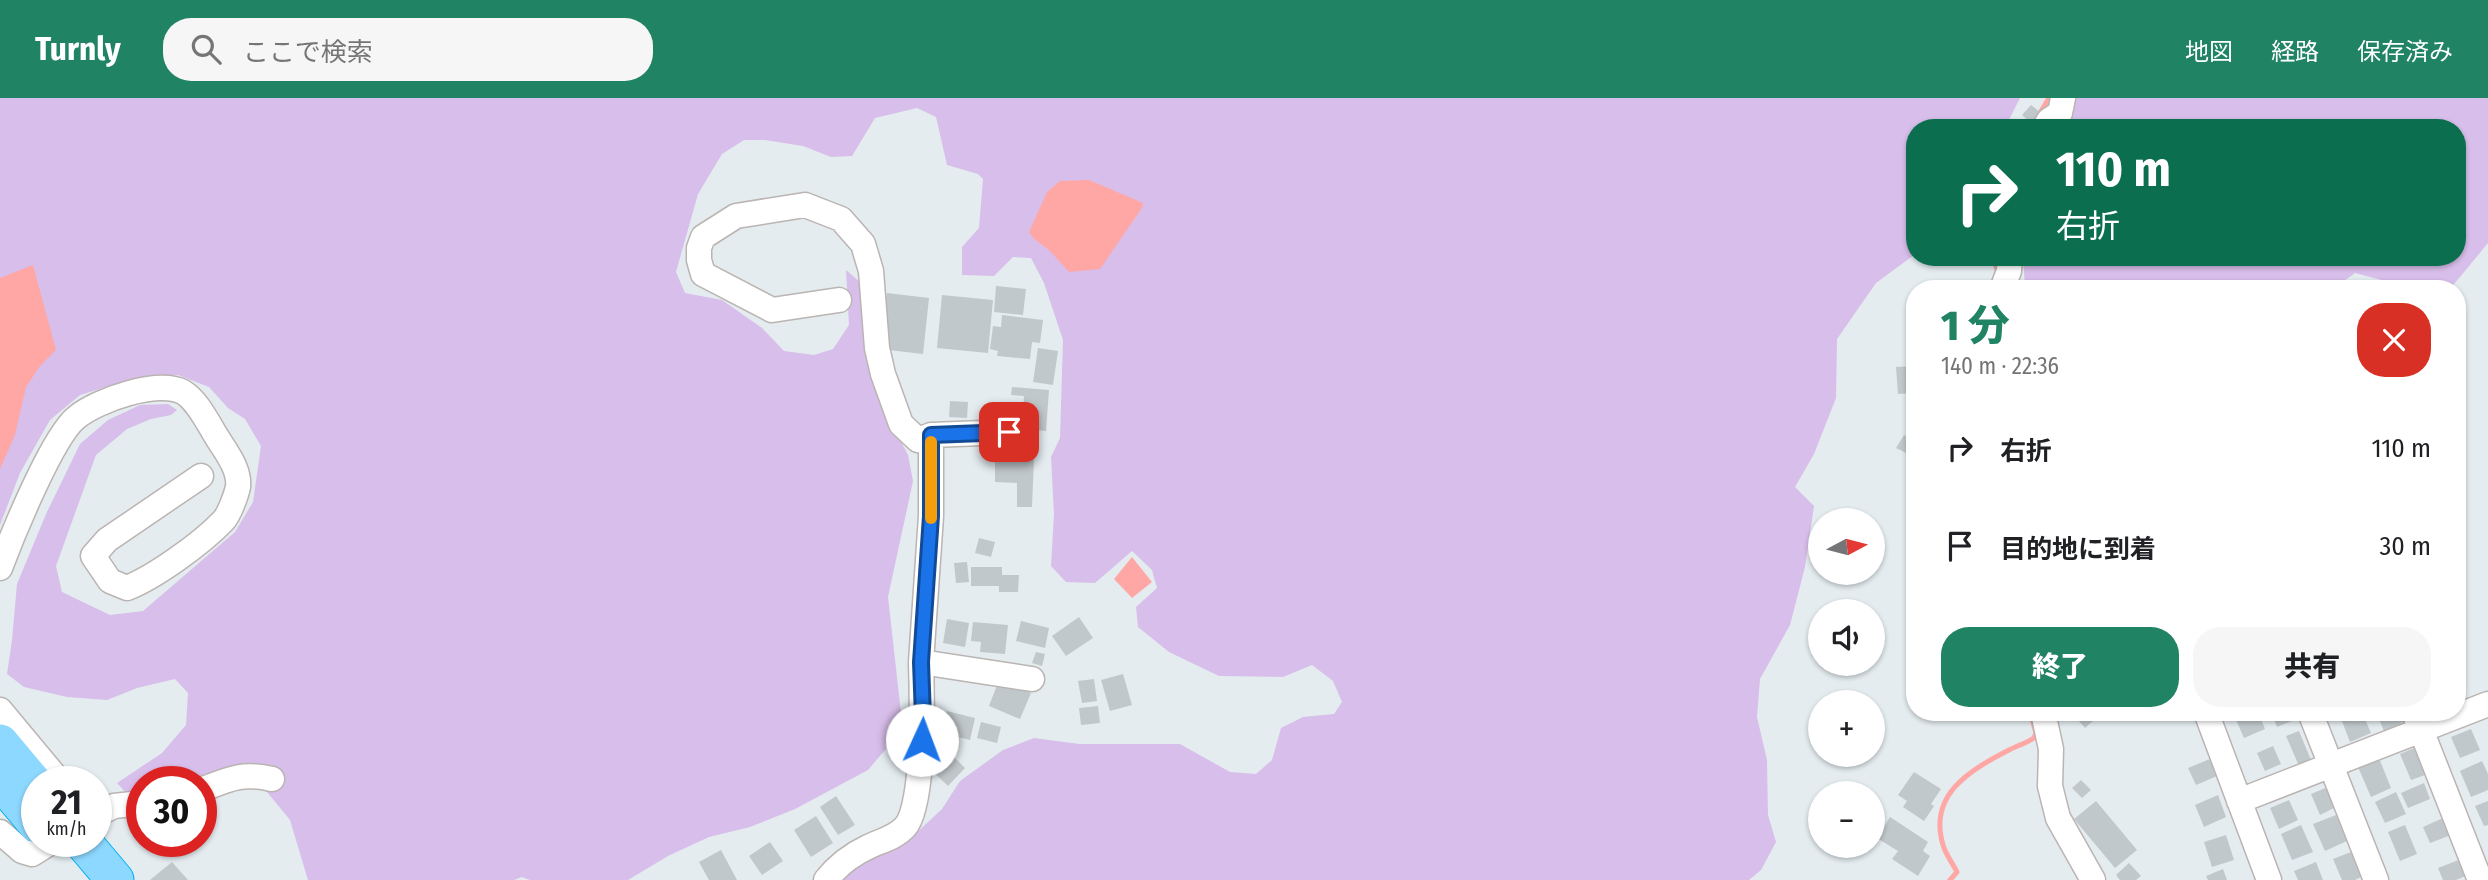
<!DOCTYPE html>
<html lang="ja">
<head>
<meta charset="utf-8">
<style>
	:root { --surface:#fff; --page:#f6f6f6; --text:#202124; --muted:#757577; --accent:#208364 }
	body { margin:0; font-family:"Fira Sans Condensed","Noto Sans JP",sans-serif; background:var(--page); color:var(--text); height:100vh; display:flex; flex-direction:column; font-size:26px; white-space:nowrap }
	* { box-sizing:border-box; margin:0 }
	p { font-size:23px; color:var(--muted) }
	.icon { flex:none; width:38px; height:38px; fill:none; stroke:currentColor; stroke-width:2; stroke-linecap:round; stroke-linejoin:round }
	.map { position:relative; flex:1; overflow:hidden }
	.details { position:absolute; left:1906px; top:182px; width:560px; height:441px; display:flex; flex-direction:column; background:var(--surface); border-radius:28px; box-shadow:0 2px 5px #0004 }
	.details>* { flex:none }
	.hud { position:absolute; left:1906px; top:21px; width:560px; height:147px; border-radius:28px; box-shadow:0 2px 5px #0004; background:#0b6e4f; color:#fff; overflow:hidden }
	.needle { width:46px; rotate:83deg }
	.fabs { position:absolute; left:1808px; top:410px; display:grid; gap:14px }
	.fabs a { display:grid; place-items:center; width:77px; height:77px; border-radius:50%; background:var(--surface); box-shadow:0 2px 5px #0004; font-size:35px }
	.speed { position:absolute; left:21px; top:668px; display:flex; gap:14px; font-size:35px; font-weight:700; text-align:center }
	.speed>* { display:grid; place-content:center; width:91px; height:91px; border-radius:50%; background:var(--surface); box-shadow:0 2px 5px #0004; line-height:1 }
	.speed small { font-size:18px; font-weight:400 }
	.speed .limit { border:10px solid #d22; background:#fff; color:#111 }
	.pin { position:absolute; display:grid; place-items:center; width:60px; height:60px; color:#fff; margin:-30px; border-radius:14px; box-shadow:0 4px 10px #0006 }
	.me { position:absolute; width:77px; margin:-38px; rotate:2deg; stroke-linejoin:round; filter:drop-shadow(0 0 5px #0008) }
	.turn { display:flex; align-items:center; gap:24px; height:147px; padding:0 35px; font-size:32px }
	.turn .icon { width:91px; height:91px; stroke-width:2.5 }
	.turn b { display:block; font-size:49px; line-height:60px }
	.round { display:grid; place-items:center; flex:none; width:74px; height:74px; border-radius:28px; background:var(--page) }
	.head { display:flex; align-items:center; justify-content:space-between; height:119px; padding:0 35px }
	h1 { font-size:42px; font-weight:800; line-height:52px; color:var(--accent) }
	.cta { display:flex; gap:14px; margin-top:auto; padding:14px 35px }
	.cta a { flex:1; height:80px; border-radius:28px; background:var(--accent); color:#fff; font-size:28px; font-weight:800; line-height:80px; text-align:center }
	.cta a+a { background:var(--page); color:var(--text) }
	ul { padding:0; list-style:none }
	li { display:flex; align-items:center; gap:21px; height:98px; padding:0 35px }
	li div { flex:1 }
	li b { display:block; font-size:26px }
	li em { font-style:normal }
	header { display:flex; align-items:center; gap:42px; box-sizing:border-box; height:98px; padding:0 35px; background:var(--accent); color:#fff }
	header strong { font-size:33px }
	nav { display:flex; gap:38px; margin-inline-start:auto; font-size:24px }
	.search { width:490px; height:63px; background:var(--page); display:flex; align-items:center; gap:18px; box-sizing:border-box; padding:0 24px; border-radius:28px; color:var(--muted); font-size:26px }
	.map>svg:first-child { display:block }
</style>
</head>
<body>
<header>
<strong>Turnly</strong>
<div class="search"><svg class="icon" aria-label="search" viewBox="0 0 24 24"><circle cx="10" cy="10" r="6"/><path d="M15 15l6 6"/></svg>ここで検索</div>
<nav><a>地図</a><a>経路</a><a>保存済み</a></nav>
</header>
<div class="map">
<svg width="2488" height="782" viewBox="0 0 2488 782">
	<rect width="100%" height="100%" fill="#e4ecf0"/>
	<path fill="#d8beea" d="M0,0H2020L2005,30H1914V157L1876,185L1837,241L1836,300L1814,356L1795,389L1814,408L1805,469L1790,527L1760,581L1757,619L1767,662L1768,717L1776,744L1761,772L1749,782H842L848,774L913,738L942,711L960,683L1003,652L1034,640L1079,646H1180L1230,674L1256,676L1272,662L1281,630L1303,619L1334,616L1342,604L1333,583L1312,567L1283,579L1219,578L1169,554L1138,529L1136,509L1157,490L1152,472L1132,453L1095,485L1066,484L1051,468L1054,416L1051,359L1060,340L1063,242L1044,185L1031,160L1013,159L994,178L962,177V149L979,130L983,81L978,76L947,67L936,19L917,10L875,20L852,58L831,59L803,48L765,42H744L722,56L698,96L676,174L685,195L722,202L762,230L784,253L814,257L833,251L849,227L846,172L861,185L868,267L883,309L908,357L913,383L888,499L901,615L891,645L868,672L795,711L750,729L709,739L668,758L628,782H530L522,779L514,782H308L290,722L267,694L222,674L187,684H142V694L128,697L117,685L162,655L186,627L188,595L175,581L137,590L107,602L67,599L24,589L7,576L12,542L17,486L46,416L80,346L108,322L140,307L168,306L177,312L171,317L151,321L127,331L96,357L56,468L62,494L110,517L143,513L235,434L253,404L261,348L245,321L228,310L209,289L178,277L136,280L80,297L50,322L20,375L0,427Z
		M2068,0H2488V145L2450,191H2415L2355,175L2333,191H2076L2054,185L2025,189L2023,159H2457V30H2067Z"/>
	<path fill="#ffa7a5" d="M1089,82L1143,105L1142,110L1100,171L1069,174L1049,152L1033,140L1029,134L1047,94L1060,83Z
		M33,167L56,252L40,268L26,289L15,337L0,371V180Z
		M1132,459L1152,484L1132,500L1114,481Z"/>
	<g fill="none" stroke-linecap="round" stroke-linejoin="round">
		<path stroke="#ffa7a5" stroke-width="5" d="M2031,30L2049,0
			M1992,159L2000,179
			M1950,782L1957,774C1953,766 1947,758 1944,750C1926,697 1970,672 2009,652C2017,648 2026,645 2034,640L2036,635L2030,614"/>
	</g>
	<path fill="#c1c8cb" d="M2031,7L2040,14L2031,25L2022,17Z
		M1937,184L1978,189V191H1936Z
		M996,188L1026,191L1023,217L994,214Z
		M887,195L929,200L923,256L880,251Z
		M942,197L993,202L988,255L937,250Z
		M1002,217L1043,222L1040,245L1032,244L1030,261L997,258L998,253L990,251L993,228L1001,229Z
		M1038,250L1058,253L1053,287L1033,284Z
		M1914,268V295L1898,296L1896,269Z
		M1012,289L1049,292L1046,333L1022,331L1024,298L1011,297Z
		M950,303L968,304L967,320L949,319Z
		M1904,337L1914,343V359L1896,350Z
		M1003,359L1034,360L1032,409H1017V385L995,384V364H1003Z
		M979,440L995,444L991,459L975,455Z
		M967,464L969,484L956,485L954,465Z
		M971,469H1002V477H1019L1018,494H999V488H971Z
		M1079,519L1093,540L1066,558L1052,538Z
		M947,521L969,525L965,549L943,545Z
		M1021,523L1049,530L1045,550L1016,543Z
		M973,524L1008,527L1005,556L980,554L981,544L971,543Z
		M1036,554L1045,556L1042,568L1032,565Z
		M1123,576L1132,607L1110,613L1101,582Z
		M1094,581L1097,603L1082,605L1078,583Z
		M999,582L1031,595L1020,621L989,608Z
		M1098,608L1100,625L1081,627L1079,610Z
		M947,613L975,620L970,642L942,635Z
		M2071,614H2103L2085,630Z
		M2235,614H2258L2265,631L2244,640L2233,615Z
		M2271,614H2294L2297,621L2277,629Z
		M2348,614H2362L2371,635L2350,644L2340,618Z
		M2376,614H2401L2405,623L2384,633Z
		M981,624L1001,629L997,645L977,640Z
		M2471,631L2480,652L2460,660L2451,639Z
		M2299,633L2311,662L2299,668L2286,638Z
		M2273,648L2281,666L2265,673L2257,655Z
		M2414,650L2425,677L2411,682L2400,656Z
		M950,655L965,670L948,688L932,673Z
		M2379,660L2391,690L2371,699L2358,669Z
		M2210,661L2217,678L2196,687L2188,670Z
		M2482,663L2488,676V692L2471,699L2460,673Z
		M1914,674L1941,691L1931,706L1934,708L1924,723L1903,709L1907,703L1898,697Z
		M2081,682L2091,692L2082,700L2072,690Z
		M2424,685L2430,701L2408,710L2401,695Z
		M2328,689L2336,709L2320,717L2311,696Z
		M2396,694L2406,716L2385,725L2375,704Z
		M2218,697L2226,719L2204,729L2195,707Z
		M836,698L855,727L838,737L820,709Z
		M2289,702L2298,722L2279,731L2270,710Z
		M2096,703L2137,752L2115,770L2074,721Z
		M2488,703V727L2484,728L2475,708Z
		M2336,717L2347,743L2325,753L2313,726Z
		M816,718L833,745L811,759L794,732Z
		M1890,719L1928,744L1923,753L1930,758L1918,778L1892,761L1898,753L1877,740Z
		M2443,720L2451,737L2430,745L2423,729Z
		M2301,727L2313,754L2292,762L2281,736Z
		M2405,727L2417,756L2400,763L2388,734Z
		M2226,737L2234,762L2212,769L2204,744Z
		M770,744L783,763L762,777L749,758Z
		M721,752L737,782H709L699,764Z
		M2351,754L2361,779L2355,782H2342L2333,761Z
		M2461,761L2468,777L2456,782H2443L2438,770Z
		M172,764L188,782H150Z
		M2316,764L2323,782H2298L2294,773Z
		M2129,765L2141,778L2136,782H2120L2116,777Z
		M2223,771L2227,782H2208L2206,778Z"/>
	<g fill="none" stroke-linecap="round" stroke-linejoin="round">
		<g stroke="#bab4b2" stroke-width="27">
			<path id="minor" d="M2044,30L2049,22L2060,15L2063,0
				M2002,191L2009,173L2010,159
				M839,202L772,212L703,176L699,162V150L703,139L736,118L805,107L841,121L863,146L871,173L877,250L883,276L901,326L918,342L931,337
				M0,470C12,438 53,337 77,319C98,302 158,281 183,294C198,303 209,327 218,341C227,355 240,372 238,389C236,398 229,417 223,423C202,445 155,479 127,490L110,483L93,458L107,442L201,378
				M921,564L931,418V337L1009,334
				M0,612L60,684
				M2043,614L2051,651L2050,688L2058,720L2093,782
				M2206,614L2269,782
				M2310,614L2376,782
				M2414,614L2480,782
				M201,692C229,681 242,674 272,681
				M2239,703L2488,606
				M96,717L114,708L142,705
				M0,734L22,753L32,756L51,744
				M826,782C837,768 851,757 868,749C880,743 895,740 905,729C925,708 922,595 921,564L1032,581"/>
		</g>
		<g stroke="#00b0f4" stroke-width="39">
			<path id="highway" d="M0,645L37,689
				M0,682L37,726
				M83,744L115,782"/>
		</g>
		<use href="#minor" stroke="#fff" stroke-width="24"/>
		<use href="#highway" stroke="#8cd8ff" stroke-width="37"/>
	</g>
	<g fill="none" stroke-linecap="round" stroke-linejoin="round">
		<g stroke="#114b97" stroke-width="18">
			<path id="route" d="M922,642L923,619L921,564L931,418V337L1009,334"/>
		</g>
		<use href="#route" stroke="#1a73e8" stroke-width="12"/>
		<path stroke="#f59e0b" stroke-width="12" d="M931,420V344"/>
	</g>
</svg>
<div class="fabs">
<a><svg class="needle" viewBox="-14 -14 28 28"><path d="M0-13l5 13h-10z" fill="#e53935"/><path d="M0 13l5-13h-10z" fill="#757577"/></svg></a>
<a><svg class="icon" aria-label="sound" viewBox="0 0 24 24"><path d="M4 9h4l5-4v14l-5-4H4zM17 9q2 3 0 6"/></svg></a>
<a>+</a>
<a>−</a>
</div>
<div class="speed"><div>21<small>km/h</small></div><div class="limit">30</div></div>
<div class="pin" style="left:1009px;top:334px;background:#d93025"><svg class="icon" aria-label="arrive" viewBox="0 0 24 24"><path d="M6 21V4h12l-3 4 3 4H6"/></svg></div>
<svg class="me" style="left:922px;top:642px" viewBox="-20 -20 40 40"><circle r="19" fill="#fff"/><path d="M0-13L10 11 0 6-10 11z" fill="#1a73e8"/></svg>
<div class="hud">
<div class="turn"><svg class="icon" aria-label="right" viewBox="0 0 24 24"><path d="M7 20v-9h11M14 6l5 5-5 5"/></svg><div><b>110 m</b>右折</div></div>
</div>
<section class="details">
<div class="head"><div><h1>1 分</h1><p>140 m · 22:36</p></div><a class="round" style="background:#d93025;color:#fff"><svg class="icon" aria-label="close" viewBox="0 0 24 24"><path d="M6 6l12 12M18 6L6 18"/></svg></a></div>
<ul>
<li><svg class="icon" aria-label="right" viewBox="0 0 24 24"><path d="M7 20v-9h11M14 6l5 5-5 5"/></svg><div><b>右折</b></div><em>110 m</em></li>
<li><svg class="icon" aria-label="arrive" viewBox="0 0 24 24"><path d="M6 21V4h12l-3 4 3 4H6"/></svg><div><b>目的地に到着</b></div><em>30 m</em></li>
</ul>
<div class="cta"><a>終了</a><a>共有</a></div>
</section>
</div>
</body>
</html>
